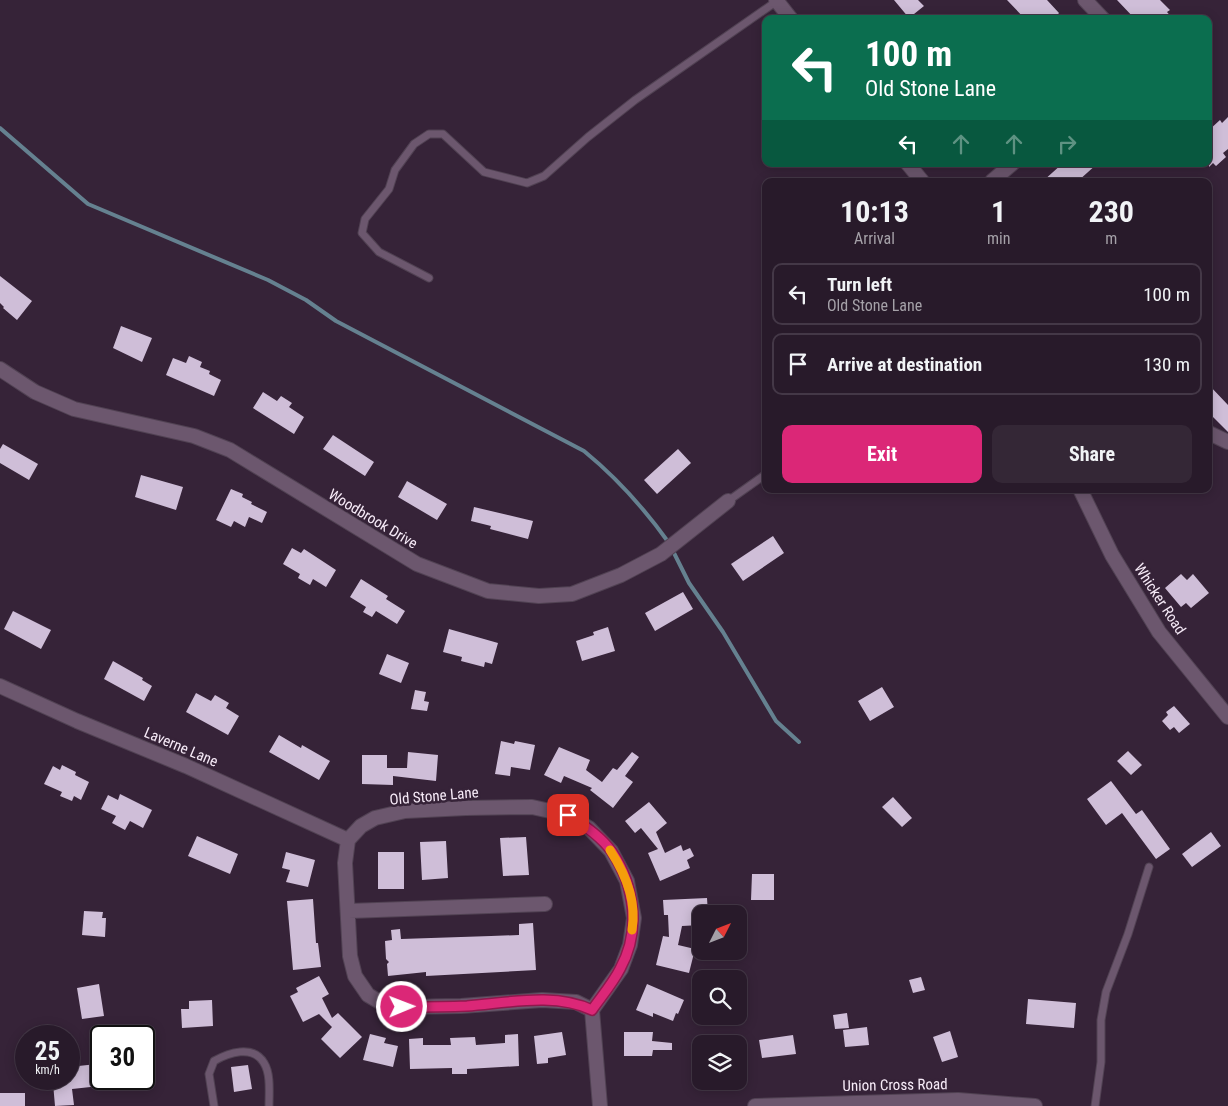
<!DOCTYPE html>
<html lang="en">
<head>
<meta charset="utf-8">
<style>
	:root { --surface:#281a2a; --page:#342736; --text:#f1f3f6; --muted:#a5a1a8; --line:#443847; --accent:#db2777 }
	body { margin:0; font-family:"Roboto Condensed",sans-serif; background:var(--page); color:var(--text); height:100vh; display:flex; flex-direction:column; font-size:19px; white-space:nowrap }
	* { box-sizing:border-box; margin:0 }
	p { font-size:16px; color:var(--muted) }
	.icon { flex:none; width:28px; height:28px; fill:none; stroke:currentColor; stroke-width:2; stroke-linecap:round; stroke-linejoin:round }
	.map { position:relative; flex:1; overflow:hidden }
	.side { position:absolute; left:762px; top:178px; width:450px; height:315px; display:flex; flex-direction:column; background:var(--surface); border-radius:10px; box-shadow:0 2px 12px #0003,0 0 0 1px var(--line) }
	.side>* { flex:none }
	.guide { position:absolute; left:762px; top:15px; width:450px; height:152px; border-radius:10px; box-shadow:0 2px 12px #0003,0 0 0 1px var(--line); background:#0b6e4f; color:#fff; overflow:hidden }
	.needle { width:32px; rotate:48deg }
	.fabs { position:absolute; left:692px; top:905px; display:grid; gap:10px }
	.fabs a { display:grid; place-items:center; width:55px; height:55px; border-radius:10px; background:var(--surface); box-shadow:0 2px 12px #0003,0 0 0 1px var(--line); font-size:25px }
	.speed { position:absolute; left:15px; top:1025px; display:flex; gap:10px; font-size:25px; font-weight:700; text-align:center }
	.speed>* { display:grid; place-content:center; width:65px; height:65px; border-radius:50%; background:var(--surface); box-shadow:0 2px 12px #0003,0 0 0 1px var(--line); line-height:1 }
	.speed small { font-size:12px; font-weight:400 }
	.speed .limit { border:2px solid #111; border-radius:8px; background:#fff; color:#111 }
	.pin { position:absolute; display:grid; place-items:center; width:42px; height:42px; color:#fff; margin:-21px; border-radius:10px; box-shadow:0 2px 8px #0006 }
	.me { position:absolute; width:55px; margin:-28px; rotate:89deg; stroke-linejoin:round; filter:drop-shadow(0 0 4px #0008) }
	.turn { display:flex; align-items:center; gap:18px; height:105px; padding:0 20px; font-size:22px }
	.turn .icon { width:65px; height:65px; stroke-width:2.5 }
	.turn b { display:block; font-size:35px; line-height:42px }
	.lanes { display:flex; align-items:center; height:48px; padding:0 20px; background:#0003; justify-content:center; gap:25px; direction:ltr }
	.lanes .off { opacity:.35 }
	.eta { display:flex; justify-content:space-evenly; align-items:center; height:85px; text-align:center }
	.eta b { font-size:30px; font-weight:700; line-height:35px }
	.primary-button { display:flex; gap:10px; margin-top:auto; padding:10px 20px }
	.primary-button a { flex:1; height:58px; border-radius:10px; background:var(--accent); color:#fff; font-size:20px; font-weight:700; line-height:58px; text-align:center }
	.primary-button a+a { background:var(--page); color:var(--text) }
	ul { padding:0; list-style:none }
	li { display:flex; align-items:center; gap:15px; height:62px; margin:0 10px 8px; padding:0 10px; border:2px solid var(--line); border-radius:10px }
	li div { flex:1 }
	li b { display:block; font-size:19px }
	li em { font-style:normal }
	.map>svg:first-child { display:block }
</style>
</head>
<body>
<div class="map">
<svg width="1228" height="1106" viewBox="0 0 1228 1106">
	<rect width="100%" height="100%" fill="#362338"/>
	<g fill="none" stroke-linecap="round" stroke-linejoin="round">
		<path stroke="#658190" stroke-width="4" d="M0,128L88,204L268,280L306,300L336,321L584,451C617,478 644,508 669,543
			M672,549L689,583L723,632L776,721L799,742"/>
	</g>
	<path fill="#cfbed8" d="M894,0H918L924,6L909,18Z
		M1007,0H1047L1059,13L1054,19H1025Z
		M1117,0H1160L1170,10L1167,12L1173,19H1135Z
		M1228,117V149L1223,153L1226,157L1216,166L1213,163L1209,167V130L1220,120L1222,123Z
		M1062,164H1097L1078,181H1043Z
		M0,276L32,301L17,320L3,308L4,307L0,303Z
		M121,326L152,338L142,362L113,348Z
		M189,356L202,362L200,367L210,371L209,374L221,380L214,396L166,375L173,358L186,363Z
		M1209,385L1228,405V432L1209,413Z
		M263,392L277,401L281,396L292,403L289,407L304,417L294,434L253,408Z
		M333,435L374,462L365,476L323,449Z
		M3,444L38,464L29,480L0,463V449Z
		M678,449L691,463L657,494L644,480Z
		M141,475L183,487L176,510L135,497Z
		M407,481L447,504L437,520L398,497Z
		M231,489L243,494L242,497L252,502L251,504L267,512L262,523L249,517L245,527L234,521L231,527L216,520Z
		M474,507L533,521L528,539L490,529L491,526L471,521Z
		M773,536L784,553L743,581L731,564Z
		M292,548L301,553L304,549L336,570L326,587L313,579L310,585L298,578L300,574L283,564Z
		M1181,574L1187,580L1193,574L1209,593L1191,608L1186,603L1181,607L1165,588Z
		M361,579L388,596L386,599L405,611L397,624L376,611L372,617L363,612L366,607L350,597Z
		M683,592L693,609L655,631L645,613Z
		M13,611L51,630L41,649L4,629Z
		M608,627L615,651L582,661L576,641L594,635L593,632Z
		M449,629L498,643L492,664L485,662L484,667L461,661L462,657L443,652Z
		M387,654L409,663L401,683L379,674Z
		M113,661L143,678L142,680L152,686L144,701L104,679Z
		M882,687L894,707L870,721L858,701Z
		M415,690L426,692L424,701L429,702L427,711L411,709Z
		M196,693L211,701L215,695L229,703L226,708L239,716L228,735L186,712Z
		M1174,706L1190,724L1179,733L1174,727L1170,730L1162,721L1168,715L1166,712Z
		M279,735L301,748L302,745L330,761L319,780L269,752Z
		M501,741L514,744L515,741L535,745L530,770L511,767L510,776L495,774Z
		M559,747L590,760L586,770L602,782L613,768L617,770L632,752L639,757L625,776L633,782L613,808L590,790L592,788L564,776L561,783L544,775Z
		M1128,751L1142,765L1131,775L1117,761Z
		M408,752L438,755L436,781L393,776V785L362,784V755H387V768H407Z
		M62,765L76,772L75,775L89,782L81,800L74,796L72,801L60,796L62,792L44,784L53,766L60,770Z
		M1111,781L1136,814L1142,810L1170,849L1156,859L1122,813L1106,825L1087,799Z
		M120,794L152,810L143,828L130,821L125,830L112,823L116,816L101,809L108,795L118,800Z
		M893,797L912,818L902,827L882,807Z
		M649,802L667,823L656,832L665,853L681,845L683,851L690,848L694,856L687,860L690,868L660,881L648,853L658,849L641,828L635,833L625,821Z
		M1211,832L1221,846L1192,867L1182,854Z
		M197,836L238,854L230,874L188,856Z
		M526,837L529,875L503,876L500,838Z
		M446,841L448,878L422,880L420,842Z
		M286,852L315,860L308,887L286,882L290,870L282,868Z
		M378,852H404V889H378Z
		M752,874H774V900H751Z
		M707,898L708,914H701V925L682,926L678,945L695,949L689,973L656,965L663,936L669,937L668,915H664L663,900Z
		M313,899L316,943H318L321,967L293,970L287,901Z
		M84,911L103,912L102,918H106L105,937L82,935Z
		M533,923L536,970L426,976V972L388,976L387,964L389,962L386,959L385,941L392,940L391,930L400,929L401,939L491,936L519,935V924Z
		M319,976L329,994L322,998L332,1018L338,1013L362,1037L340,1058L321,1039L332,1027L319,1014L303,1022L290,996L298,992L296,988Z
		M921,977L925,990L913,993L909,980Z
		M99,984L104,1016L82,1019L77,988Z
		M647,984L684,1000L678,1014L676,1013L673,1021L653,1013V1017L636,1010Z
		M1028,999L1076,1003L1074,1028L1026,1024Z
		M212,1000L213,1026L182,1028L181,1009H189V1001Z
		M847,1013L849,1028L835,1029L833,1015Z
		M867,1027L869,1045L845,1047L843,1030Z
		M950,1031L958,1057L942,1062L933,1037Z
		M562,1032L566,1055L548,1058V1063L537,1064L534,1036Z
		M624,1032H653L652,1041L672,1043V1050H653L652,1056H624Z
		M370,1034L386,1038L384,1043L398,1046L393,1067L363,1060Z
		M518,1034L519,1066L467,1069V1074H452V1068L410,1069L409,1039L423,1038V1045H451L450,1038L475,1037L476,1045L505,1043V1035Z
		M793,1035L796,1054L762,1058L759,1040Z
		M97,1064L100,1086L72,1089L74,1105L55,1106L53,1083L57,1082V1079H69V1067Z
		M248,1065L252,1089L234,1092L231,1067Z
		M0,1093H25V1106H0Z"/>
	<g fill="none" stroke-linecap="round" stroke-linejoin="round">
		<g stroke="#514253" stroke-width="9">
			<path id="service" d="M429,278L379,252L362,233L365,219L389,189L395,170L414,144L429,134H443L484,172L527,183L544,176L588,137L635,100L777,1
				M728,501L766,474
				M214,1106L209,1074L214,1061C228,1053 253,1044 264,1063C271,1074 269,1093 269,1106
				M1095,1106L1101,1062V1020L1106,992L1128,934L1149,867"/>
		</g>
		<g stroke="#514253" stroke-width="16">
			<path id="minor" d="M1085,0L1103,19
				M992,181L1012,164
				M0,369L35,392L74,409L194,436L230,450L417,564L488,591L539,596L572,594L621,575L661,554L728,501
				M1209,433L1228,442
				M0,686L77,721L186,766L348,840
				M349,911L545,904
				M592,1010L576,1002L542,1000L461,1006L402,1007L385,1005L368,995L355,976L350,956L345,863L348,840L361,826L375,818L405,811L466,808L532,807L568,815L589,828L611,851L627,881L634,918L630,945L621,969L592,1010L600,1106"/>
		</g>
		<g stroke="#514253" stroke-width="16">
			<path id="tertiary" d="M776,0L791,19
				M908,164L922,181
				M1080,489L1112,555L1159,632L1228,717"/>
		</g>
		<g stroke="#514253" stroke-width="16">
			<path id="secondary" d="M755,1106L958,1100L1035,1106"/>
		</g>
		<use href="#service" stroke="#6c576e" stroke-width="7"/>
		<use href="#minor" stroke="#6c576e" stroke-width="14"/>
		<use href="#tertiary" stroke="#6c576e" stroke-width="14"/>
		<use href="#secondary" stroke="#6c576e" stroke-width="14"/>
	</g>
	<g fill="none" stroke-linecap="round" stroke-linejoin="round">
		<g stroke="#8e194d" stroke-width="12">
			<path id="route" d="M402,1007C423,1007 445,1007 467,1006C507,1003 555,992 592,1010C601,997 613,983 620,969C641,931 635,887 612,852C601,836 583,825 568,815"/>
		</g>
		<use href="#route" stroke="#db2777" stroke-width="9"/>
		<path stroke="#f59e0b" stroke-width="9" d="M610,850C625,873 637,902 632,930"/>
	</g>
	<g text-anchor="middle" stroke-width="5" stroke-linejoin="round" paint-order="stroke">
		<g font-size="15" fill="#f7ebf8" stroke="#362338">
			<text transform="translate(373 519) rotate(31)" y="5">Woodbrook Drive</text>
			<text transform="translate(1160 599) rotate(57)" y="5">Whicker Road</text>
			<text transform="translate(181 747) rotate(23)" y="5">Laverne Lane</text>
			<text transform="translate(434 796) rotate(-5)" y="5">Old Stone Lane</text>
			<text transform="translate(895 1085) rotate(-1)" y="5">Union Cross Road</text>
		</g>
	</g>
</svg>
<div class="fabs">
<a><svg class="needle" viewBox="-14 -14 28 28"><path d="M0-13l5 13h-10z" fill="#e53935"/><path d="M0 13l5-13h-10z" fill="#a5a1a8"/></svg></a>
<a><svg class="icon" aria-label="search" viewBox="0 0 24 24"><circle cx="10" cy="10" r="6"/><path d="M15 15l6 6"/></svg></a>
<a><svg class="icon" aria-label="layers" viewBox="0 0 24 24"><path d="M12 4l9 5-9 5-9-5zM3 14l9 5 9-5"/></svg></a>
</div>
<div class="speed"><div>25<small>km/h</small></div><div class="limit">30</div></div>
<div class="pin" style="left:568px;top:815px;background:#d93025"><svg class="icon" aria-label="arrive" viewBox="0 0 24 24"><path d="M6 21V4h12l-3 4 3 4H6"/></svg></div>
<svg class="me" style="left:402px;top:1007px" viewBox="-20 -20 40 40"><circle r="17" fill="#db2777" stroke="#fff" stroke-width="3"/><path d="M0-11L8 9 0 5-8 9z" fill="#fff"/></svg>
<div class="guide">
<div class="turn"><svg class="icon" aria-label="left" viewBox="0 0 24 24"><path d="M17 20v-9H6M10 6l-5 5 5 5"/></svg><div><b>100 m</b>Old Stone Lane</div></div>
<div class="lanes"><svg class="icon" aria-label="left" viewBox="0 0 24 24"><path d="M17 20v-9H6M10 6l-5 5 5 5"/></svg><svg class="icon off" aria-label="ahead" viewBox="0 0 24 24"><path d="M12 20V5M6 11l6-6 6 6"/></svg><svg class="icon off" aria-label="ahead" viewBox="0 0 24 24"><path d="M12 20V5M6 11l6-6 6 6"/></svg><svg class="icon off" aria-label="right" viewBox="0 0 24 24"><path d="M7 20v-9h11M14 6l5 5-5 5"/></svg></div>
</div>
<section class="side">
<div class="eta">
<div><b>10:13</b><p>Arrival</p></div>
<div><b>1</b><p>min</p></div>
<div><b>230</b><p>m</p></div>
</div>
<ul>
<li><svg class="icon" aria-label="left" viewBox="0 0 24 24"><path d="M17 20v-9H6M10 6l-5 5 5 5"/></svg><div><b>Turn left</b><p>Old Stone Lane</p></div><em>100 m</em></li>
<li><svg class="icon" aria-label="arrive" viewBox="0 0 24 24"><path d="M6 21V4h12l-3 4 3 4H6"/></svg><div><b>Arrive at destination</b></div><em>130 m</em></li>
</ul>
<div class="primary-button"><a>Exit</a><a>Share</a></div>
</section>
</div>
</body>
</html>
